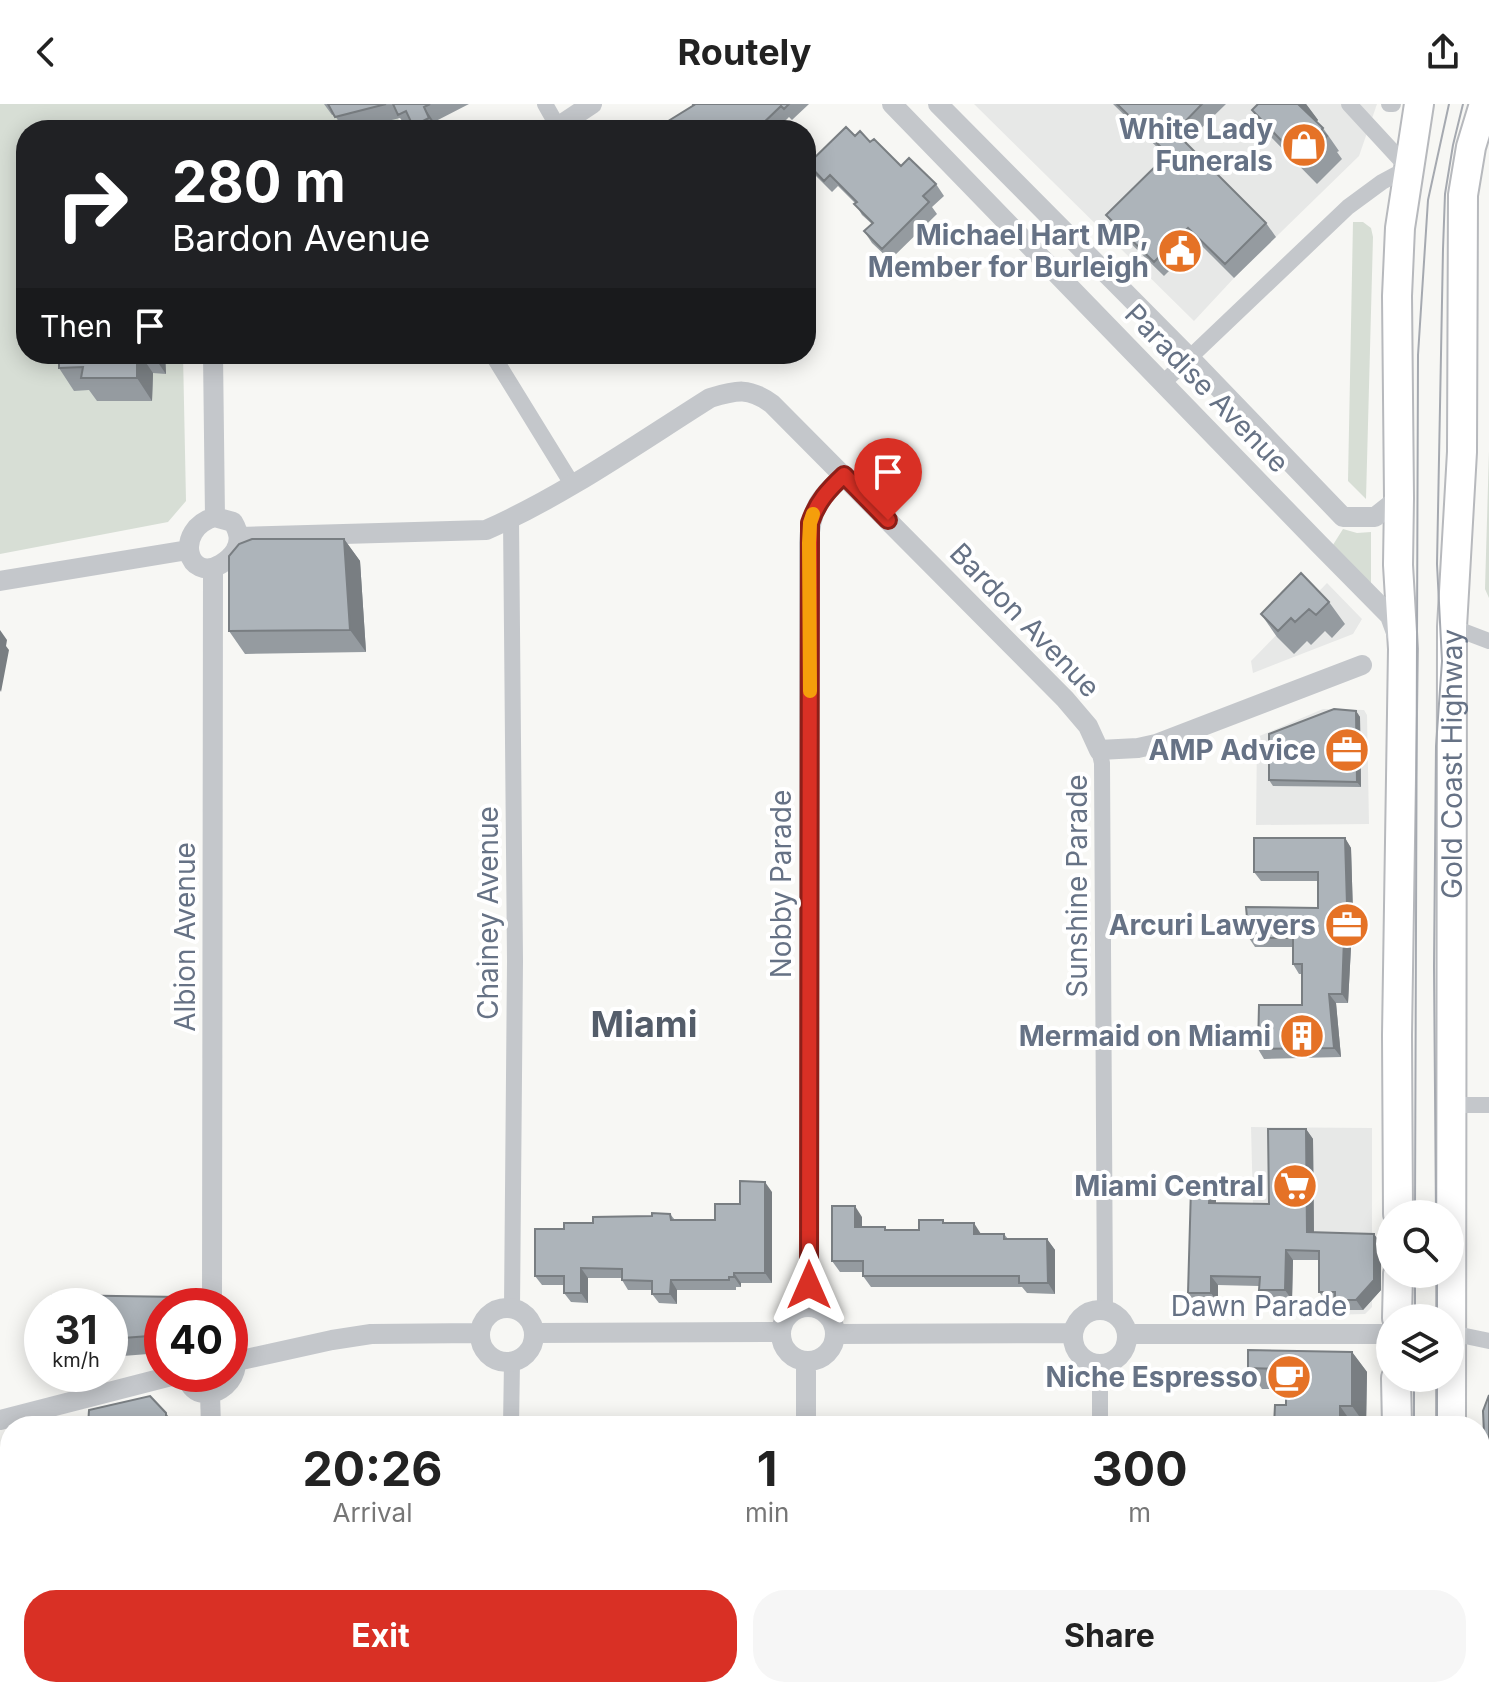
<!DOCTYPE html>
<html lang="en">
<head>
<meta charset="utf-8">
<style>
	:root { --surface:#fff; --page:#f6f6f6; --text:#222; --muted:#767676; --accent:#d93025 }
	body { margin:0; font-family:Inter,sans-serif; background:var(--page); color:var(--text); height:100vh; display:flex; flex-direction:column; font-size:30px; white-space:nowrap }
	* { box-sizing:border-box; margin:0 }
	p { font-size:26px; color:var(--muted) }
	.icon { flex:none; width:44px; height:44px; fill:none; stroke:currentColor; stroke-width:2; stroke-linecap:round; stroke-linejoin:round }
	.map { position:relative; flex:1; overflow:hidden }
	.drawer { position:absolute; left:0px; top:1312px; width:1490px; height:282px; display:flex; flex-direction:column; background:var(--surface); border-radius:32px 32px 0 0; box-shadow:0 4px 20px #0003 }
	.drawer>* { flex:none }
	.hud { position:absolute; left:16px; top:16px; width:800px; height:244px; border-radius:32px; box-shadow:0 4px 20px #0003; background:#202124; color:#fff; overflow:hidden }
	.tools { position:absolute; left:1376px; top:1096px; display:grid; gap:16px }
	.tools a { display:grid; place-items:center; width:88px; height:88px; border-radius:50%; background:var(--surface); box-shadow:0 4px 20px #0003; font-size:40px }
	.speed { position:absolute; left:24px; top:1184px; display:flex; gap:16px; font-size:40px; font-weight:700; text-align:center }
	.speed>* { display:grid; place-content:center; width:104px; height:104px; border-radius:50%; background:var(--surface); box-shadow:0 4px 20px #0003; line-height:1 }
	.speed small { font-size:20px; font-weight:400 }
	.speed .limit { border:12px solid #d22; background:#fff; color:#111 }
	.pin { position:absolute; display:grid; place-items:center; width:68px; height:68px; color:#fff; margin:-82px -34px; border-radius:50% 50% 50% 0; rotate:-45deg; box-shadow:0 0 8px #0007 }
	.pin .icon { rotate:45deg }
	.me { position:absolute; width:88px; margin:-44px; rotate:0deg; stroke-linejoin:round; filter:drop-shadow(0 0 6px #0008) }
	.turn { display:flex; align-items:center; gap:28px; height:168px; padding:0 24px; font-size:36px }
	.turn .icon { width:104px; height:104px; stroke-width:2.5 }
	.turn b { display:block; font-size:56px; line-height:68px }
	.then { display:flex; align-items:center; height:76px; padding:0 24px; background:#0003; gap:16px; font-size:30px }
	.eta { display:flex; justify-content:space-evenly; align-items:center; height:136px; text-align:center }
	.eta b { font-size:48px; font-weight:700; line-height:56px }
	.primary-button { display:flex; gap:16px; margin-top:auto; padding:16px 24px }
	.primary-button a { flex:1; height:92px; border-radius:32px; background:var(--accent); color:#fff; font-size:32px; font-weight:700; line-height:92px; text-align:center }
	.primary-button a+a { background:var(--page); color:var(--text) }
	header { display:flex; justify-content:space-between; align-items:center; height:104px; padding:0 24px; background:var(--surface); font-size:36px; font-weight:700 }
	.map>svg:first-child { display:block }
</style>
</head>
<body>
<header><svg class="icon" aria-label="back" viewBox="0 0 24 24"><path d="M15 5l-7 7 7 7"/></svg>Routely<svg class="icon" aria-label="share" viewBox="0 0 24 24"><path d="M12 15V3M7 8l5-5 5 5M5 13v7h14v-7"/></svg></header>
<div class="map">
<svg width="1489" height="1593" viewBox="0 0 1489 1593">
	<rect width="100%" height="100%" fill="#f7f7f4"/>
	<path fill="#e7e8e7" d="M974,0H1377L1359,52L1234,174L1194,217Z
		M1327,479L1362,515L1353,530L1253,569L1251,557Z
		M1323,605L1364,606L1367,611L1369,720L1256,721L1257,633Z
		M1251,1023L1372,1024V1203L1365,1210L1327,1211L1326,1138L1254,1140Z"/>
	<path fill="#d7ded5" d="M0,0H392L403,26H26V250H183L186,397L168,418L0,450Z
		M1353,118H1363L1371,124L1373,133L1366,395L1348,377Z
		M1489,347V494L1485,485Z
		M1343,425L1357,429L1371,428V479L1331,444Z"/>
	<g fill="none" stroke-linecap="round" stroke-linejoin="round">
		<g stroke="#b7b9bd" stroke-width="32">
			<g id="trunk">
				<path d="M1398,1110L1397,931L1403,545L1398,461L1399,394L1397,192L1400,124L1419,0"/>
				<path d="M1397,1214L1398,1170"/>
				<path d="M1396,1274L1397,1322"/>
				<path id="s1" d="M1451,1322L1452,523L1462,348L1463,91L1471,43L1484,0"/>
				<path d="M1399,1584V1593"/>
				<path d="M1452,1584V1593"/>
			</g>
		</g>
		<path stroke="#c4c7cb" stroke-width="16" d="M545,0L558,23
			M1389,0H1393
			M492,250L572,380
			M1163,279L1348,103L1382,78L1408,64L1349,0
			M511,415L515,857L512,1203
			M1452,523L1489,537
			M1099,646L1102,659L1105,1205
			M1452,1001H1489
			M1451,1229L1489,1237
			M511,1322L512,1258
			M1100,1322V1261
			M1100,1584V1593
			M510,1593V1584"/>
		<path stroke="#c4c7cb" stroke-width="20" d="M892,0L1318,439L1390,512L1398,534
			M938,0L1190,254L1343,413H1375L1399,394
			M553,26L592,0
			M213,250L215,413
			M215,413L233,418C239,428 241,437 235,447C231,453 226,457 221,460C187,480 173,425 215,413Z
			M239,433L486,426C565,391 637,340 710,294C737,286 749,283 772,300L1065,595L1088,622L1099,646L1138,644L1156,640L1362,561
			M0,477L188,446
			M212,1202L213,464
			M809,1202V439C811,404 819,394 844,371
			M781 1230a27 27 0 1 1 54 0a27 27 0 1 1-54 0Z
			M480 1231a27 27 0 1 1 54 0a27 27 0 1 1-54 0Z
			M1073 1233a27 27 0 1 1 54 0a27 27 0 1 1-54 0Z
			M534,1229L780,1228
			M837,1230L1073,1229
			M1127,1230H1390
			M237,1257L332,1236L371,1230L479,1229
			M186,1270C196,1313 254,1276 230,1243
			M210,1290L211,1322
			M0,1316L179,1270
			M806,1322V1259
			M212,1593V1584
			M806,1593V1584"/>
		<use href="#trunk" stroke="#fff" stroke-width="28"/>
		<path stroke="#a5a9b0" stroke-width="2" d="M1415,1110L1418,251L1428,96L1449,0
			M1436,1110L1434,863L1436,642L1442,557L1437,460L1443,145L1445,90L1453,41L1463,0
			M1437,1170V1214
			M1415,1214V1170
			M1437,1274V1322
			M1414,1322V1274
			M1414,1584V1593
			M1438,1584V1593"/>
	</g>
	<path fill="#959ba0" d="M324,0H469L434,18L438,26H416L414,23L408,25L400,14L350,26H344L334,10L332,11Z
		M692,0H809L792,16L789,13L776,26H669L693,1Z
		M1113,0H1226L1186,39L1266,119L1276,133L1234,174L1198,138L1164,172L1116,125L1106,111L1166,52Z
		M1258,0H1306L1318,16L1316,18L1323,24L1339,47L1337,48L1342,55L1317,80L1267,29L1252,6Z
		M855,32L870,38L901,62L936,80L944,92L932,103L937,110L890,156L872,139L864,127L872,120L862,111L855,99L838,82L832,88L816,72L808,60Z
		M59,250H165L166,270L153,269L152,297H97L89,286L74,287L59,264Z
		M344,435L360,457L366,548L245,550L229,527Z
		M1329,498L1345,520L1332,534L1325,527L1311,541L1307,537L1294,550L1277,533L1261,510Z
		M1356,607L1360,613L1361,683L1273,682L1269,676Z
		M1345,734L1351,744L1354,843H1351L1348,899H1336L1341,953L1264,955L1258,945L1302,901V870H1299L1293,860V843H1255L1249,834L1318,804V777H1261L1254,768Z
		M1306,1025L1313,1035L1314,1128L1374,1130L1381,1140V1186L1363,1206H1342L1336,1198L1326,1197L1319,1188V1156H1293L1292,1196H1266L1259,1186V1182L1218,1181V1199H1195L1188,1189L1210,1084L1216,1094V1099L1269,1100Z
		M772,1088V1179H741V1183H736V1186H677V1200L659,1199L652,1190V1186H628L622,1176V1174H588V1199L571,1198L564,1189V1181H542L535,1172L593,1119L670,1110L675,1116H715L740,1100Z
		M862,1113V1123L887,1126H919L945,1119L981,1130H1004L1008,1135H1047L1055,1146V1190L1027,1189L1022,1183H871L863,1172V1168H840L832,1157Z
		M179,1193L185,1202H162L161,1249L110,1253V1202Z
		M1352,1248L1367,1268L1366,1322H1274L1286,1301V1285H1262L1248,1264Z"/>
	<path fill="#797e82" d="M1298,0H1306L1318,16L1313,22Z
		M424,3L434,18L438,26L429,14Z
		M137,250H140L153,269L152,297L137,274Z
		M152,250H165L166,270Z
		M344,435L360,457L366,548L350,526Z
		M0,526L7,536L6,542L9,546L1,588L0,586Z
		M1356,607L1360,613L1361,683L1357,678Z
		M1345,734L1351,744L1354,843L1348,834Z
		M1344,834L1351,843L1348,899L1342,890Z
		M1329,890L1336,899L1341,953L1334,944Z
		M1306,1025L1313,1035L1314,1137L1307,1128Z
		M765,1078L772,1088V1179L765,1169Z
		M1210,1084L1216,1094V1109L1209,1099Z
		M855,1102L862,1113V1134L855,1123Z
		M974,1119L981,1130H974Z
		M1374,1130L1381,1140V1186L1363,1206L1356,1196Z
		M1047,1135L1055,1146V1190L1048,1179Z
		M1286,1146L1293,1156L1292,1196L1285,1186Z
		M581,1164L588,1174V1199L581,1189Z
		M734,1169L741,1179V1183L734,1173Z
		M1211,1172L1218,1181V1199L1211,1189Z
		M671,1176L677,1186V1200L670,1190Z
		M155,1218L162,1227L161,1249L149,1232Z
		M1352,1248L1367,1268L1366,1322L1352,1302Z
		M1340,1302L1354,1322H1340Z
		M166,1309L175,1322H166Z
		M1362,1584H1367V1593H1362Z"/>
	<path fill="#adb4ba" stroke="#797e82" stroke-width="2" d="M328,0H386L335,13Z
		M393,0H430L424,3L429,14L413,22L406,7L398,11Z
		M693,0H789L784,5L781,2L756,26H669L665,19L694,1Z
		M1117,0H1202L1175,28L1266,119L1225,160L1188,124L1154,158L1106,111L1168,50Z
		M1258,0H1298L1323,24L1321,26L1327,32L1301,57L1252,6Z
		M846,23L855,32L860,27L870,38L874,35L901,62L909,54L936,80L923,92L929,98L882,145L864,127L873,119L854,100L857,98L830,71L824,77L808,60Z
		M59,250H137V274H81L83,263L59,264Z
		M252,435H344L350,526L229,527V452L239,440Z
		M1301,469L1329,498L1316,511L1309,505L1295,518L1291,514L1278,527L1261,510Z
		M1334,605L1356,607L1357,678L1269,676V630Z
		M1254,734H1345L1348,834H1344L1342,890H1329L1334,944L1258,945L1259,901H1302V860H1293V834H1249L1246,803L1318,804V768H1254Z
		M1268,1025H1306L1307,1128L1374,1130V1176L1356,1196H1335V1188H1319V1147L1286,1146L1285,1186H1259L1260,1173L1211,1172V1189H1188L1191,1084H1210L1209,1099L1269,1100Z
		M740,1077L765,1078V1169H734V1173H729V1176H671L670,1190H652V1177L622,1176V1165L581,1164V1189H564V1172H535V1125H564V1119H593V1113L652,1112V1109L670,1110L671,1116H715V1100H740Z
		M832,1102H855V1123H885V1126H919V1116H943V1119H974V1130H1004V1135H1047L1048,1179H1019V1172H863V1157H832Z
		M53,1191L179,1193L170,1202H162V1211L155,1218L149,1232L110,1235V1202H59Z
		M1248,1246L1352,1248V1302H1340V1322H1274L1275,1301H1286V1265L1248,1264Z
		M1489,1291V1354L1485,1352L1483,1307Z
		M150,1292L166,1309V1322H88L89,1306Z
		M1246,1584H1362V1593H1246Z"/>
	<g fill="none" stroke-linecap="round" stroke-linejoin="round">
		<g stroke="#8d1f18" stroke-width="20">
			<path id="route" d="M809,1181L810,419C817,398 828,386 844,371L888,416"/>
		</g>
		<use href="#route" stroke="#d93025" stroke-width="14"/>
		<path stroke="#f59e0b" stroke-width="14" d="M810,587L809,439L810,419L813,410"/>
	</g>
	<defs>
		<g id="shop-disc" transform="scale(2.3)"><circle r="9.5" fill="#e57226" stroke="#fff"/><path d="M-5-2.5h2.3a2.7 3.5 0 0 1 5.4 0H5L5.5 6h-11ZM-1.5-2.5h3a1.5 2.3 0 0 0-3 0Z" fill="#fff"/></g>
		<g id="civic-disc" transform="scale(2.3)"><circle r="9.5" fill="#e57226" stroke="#fff"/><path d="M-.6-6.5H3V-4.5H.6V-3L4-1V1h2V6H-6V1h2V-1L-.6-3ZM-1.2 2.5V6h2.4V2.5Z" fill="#fff"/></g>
		<g id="office-disc" transform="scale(2.3)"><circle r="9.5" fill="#e57226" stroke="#fff"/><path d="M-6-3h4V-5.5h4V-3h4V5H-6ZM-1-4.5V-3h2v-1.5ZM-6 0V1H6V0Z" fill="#fff"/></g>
		<g id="building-disc" transform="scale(2.3)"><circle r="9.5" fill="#e57226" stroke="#fff"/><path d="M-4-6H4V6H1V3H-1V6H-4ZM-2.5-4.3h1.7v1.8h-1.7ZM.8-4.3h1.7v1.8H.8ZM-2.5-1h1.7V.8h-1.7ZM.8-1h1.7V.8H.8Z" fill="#fff"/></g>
		<g id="supermarket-disc" transform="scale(2.3)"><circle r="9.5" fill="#e57226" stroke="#fff"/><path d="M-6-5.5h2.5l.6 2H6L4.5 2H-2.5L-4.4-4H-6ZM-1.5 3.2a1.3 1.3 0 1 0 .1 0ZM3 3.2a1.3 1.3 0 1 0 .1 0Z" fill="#fff"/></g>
		<g id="cafe-disc" transform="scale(2.3)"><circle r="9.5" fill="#e57226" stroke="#fff"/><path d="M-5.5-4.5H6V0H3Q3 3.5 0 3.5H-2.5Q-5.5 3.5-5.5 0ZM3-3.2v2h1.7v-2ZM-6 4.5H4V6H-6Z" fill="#fff"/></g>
	</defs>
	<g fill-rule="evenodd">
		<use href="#shop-disc" x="1304" y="41"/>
		<use href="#civic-disc" x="1180" y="147"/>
		<use href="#office-disc" x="1347" y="646"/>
		<use href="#office-disc" x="1347" y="821"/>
		<use href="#building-disc" x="1302" y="932"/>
		<use href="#supermarket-disc" x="1295" y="1082"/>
		<use href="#cafe-disc" x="1289" y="1273"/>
	</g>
	<g text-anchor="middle" stroke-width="8" stroke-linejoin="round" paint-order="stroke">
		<g font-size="28" font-weight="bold" fill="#667285" stroke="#fff" text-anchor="end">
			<text x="1273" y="35">White Lady<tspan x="1273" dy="32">Funerals</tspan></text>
			<text x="1149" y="141">Michael Hart MP,<tspan x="1149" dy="32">Member for Burleigh</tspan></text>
			<text x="1316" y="656">AMP Advice</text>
			<text x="1316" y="831">Arcuri Lawyers</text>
			<text x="1271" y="942">Mermaid on Miami</text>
			<text x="1264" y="1092">Miami Central</text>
			<text x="1258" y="1283">Niche Espresso</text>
		</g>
		<g font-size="28" fill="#667285" stroke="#fff">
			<text transform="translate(1207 284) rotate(46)" y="10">Paradise Avenue</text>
			<text transform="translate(1025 516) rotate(46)" y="10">Bardon Avenue</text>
			<text dy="10" stroke="none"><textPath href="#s1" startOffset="662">Gold Coast Highway</textPath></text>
			<text transform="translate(781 780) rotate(-90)" y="10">Nobby Parade</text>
			<text transform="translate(1077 782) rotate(-90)" y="10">Sunshine Parade</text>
			<text transform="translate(488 809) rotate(-90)" y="10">Chainey Avenue</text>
			<text transform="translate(185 833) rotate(-90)" y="10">Albion Avenue</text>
			<text x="1259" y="1212">Dawn Parade</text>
		</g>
		<g font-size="36" font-weight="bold" fill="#545d6a" stroke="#fff">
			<text x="644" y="933">Miami</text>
		</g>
	</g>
</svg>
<div class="tools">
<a><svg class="icon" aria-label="search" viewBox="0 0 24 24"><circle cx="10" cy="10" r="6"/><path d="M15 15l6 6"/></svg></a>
<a><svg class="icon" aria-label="layers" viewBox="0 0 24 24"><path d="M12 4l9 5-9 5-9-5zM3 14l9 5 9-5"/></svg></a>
</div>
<div class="speed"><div>31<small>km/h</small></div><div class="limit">40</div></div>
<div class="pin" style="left:888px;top:416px;background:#d93025"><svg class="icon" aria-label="arrive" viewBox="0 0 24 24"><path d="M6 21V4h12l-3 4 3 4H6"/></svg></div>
<svg class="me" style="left:809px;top:1181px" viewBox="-20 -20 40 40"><path d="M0-17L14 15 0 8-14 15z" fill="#d93025" stroke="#fff" stroke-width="4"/></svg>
<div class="hud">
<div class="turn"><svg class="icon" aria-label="right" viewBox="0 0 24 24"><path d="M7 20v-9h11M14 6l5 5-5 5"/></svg><div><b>280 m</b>Bardon Avenue</div></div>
<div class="then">Then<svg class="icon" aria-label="arrive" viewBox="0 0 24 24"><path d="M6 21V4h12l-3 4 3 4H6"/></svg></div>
</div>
<section class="drawer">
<div class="eta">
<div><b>20:26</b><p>Arrival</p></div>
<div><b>1</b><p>min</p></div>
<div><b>300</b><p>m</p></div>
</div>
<div class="primary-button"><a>Exit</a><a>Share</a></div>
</section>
</div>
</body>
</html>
